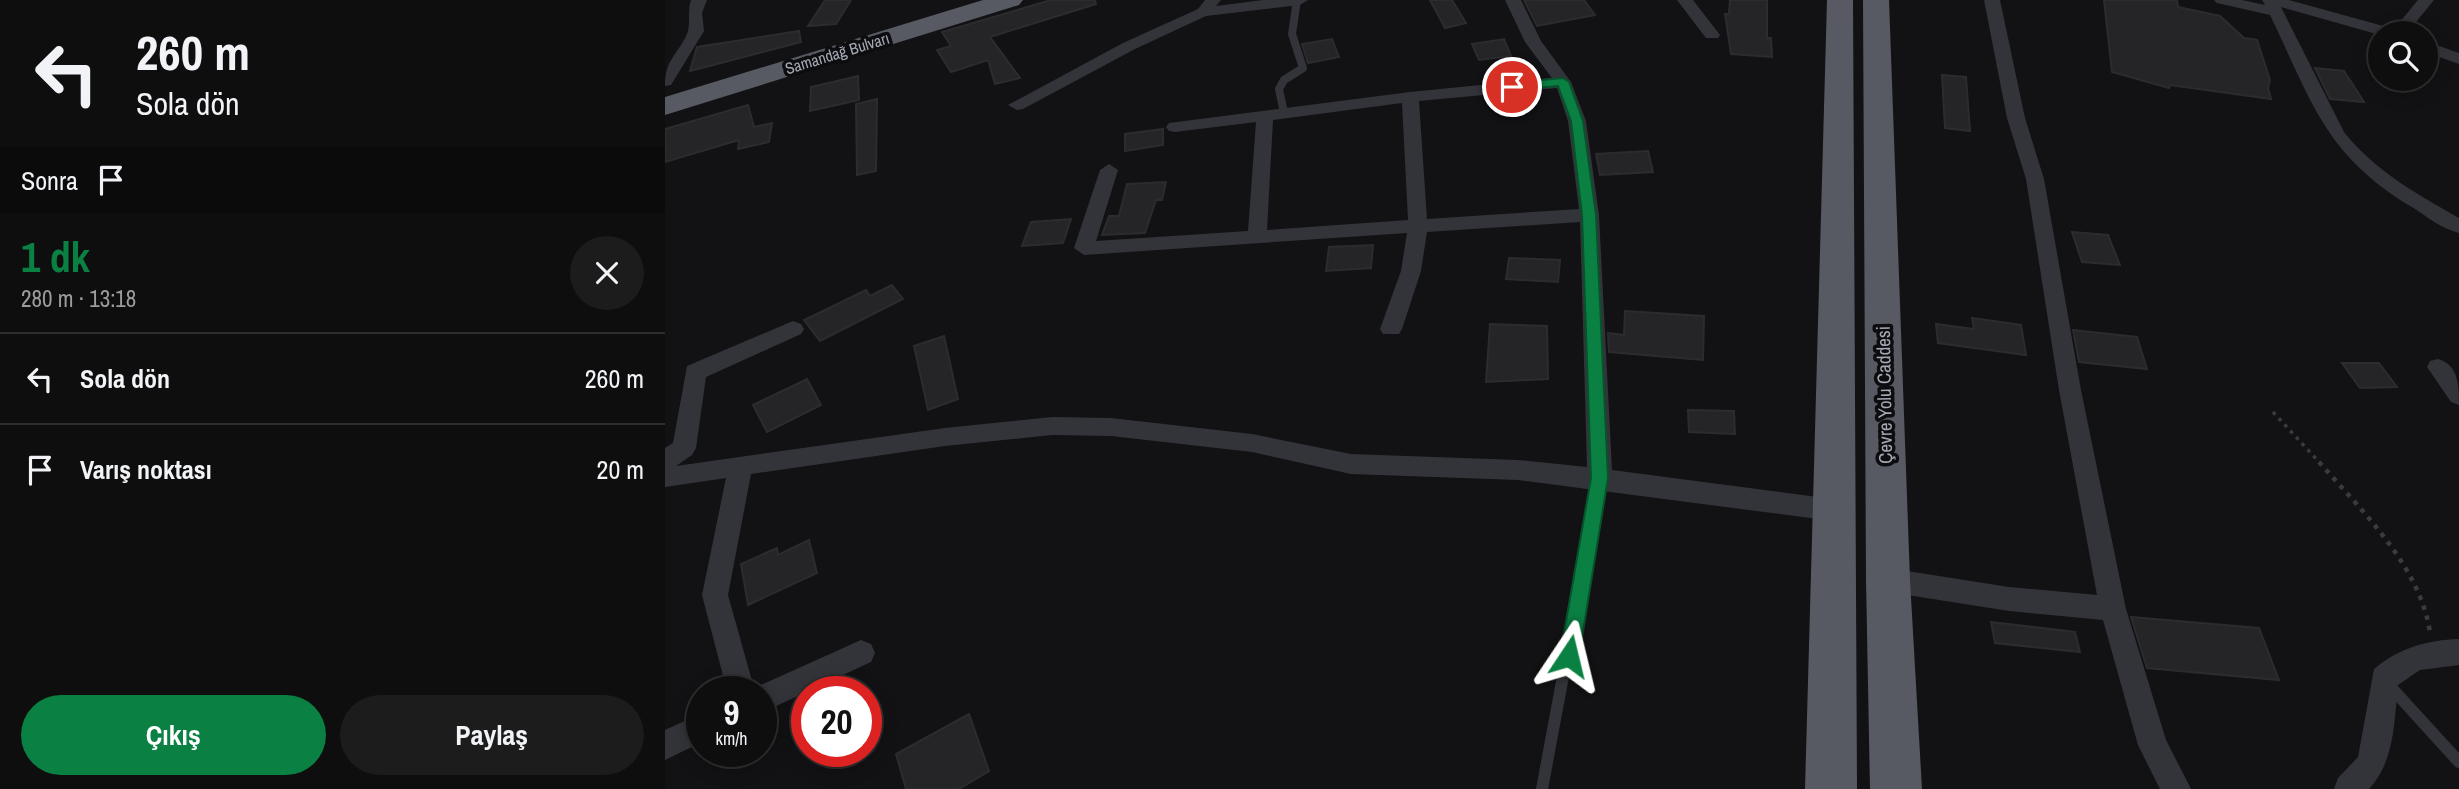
<!DOCTYPE html>
<html lang="tr">
<head>
<meta charset="utf-8">
<style>
	:root { --surface:#0e0e0f; --page:#1c1c1d; --text:#f1f3f6; --muted:#9b9c9e; --line:#2e2e2f; --accent:#0b8043 }
	body { margin:0; font-family:"Archivo Narrow",sans-serif; background:var(--page); color:var(--text); height:100vh; display:flex; flex-direction:column; font-size:26px; white-space:nowrap }
	* { box-sizing:border-box; margin:0 }
	p { font-size:23px; color:var(--muted) }
	.icon { flex:none; width:38px; height:38px; fill:none; stroke:currentColor; stroke-width:2; stroke-linecap:round; stroke-linejoin:round }
	.map { position:relative; flex:1; overflow:hidden }
	.panel { display:flex; flex-direction:column; background:var(--surface); width:665px }
	.panel>* { flex:none }
	.banner { background:#0e0e0f; color:var(--text); overflow:hidden }
	.tools { position:absolute; left:1703px; top:21px; display:grid; gap:14px }
	.tools a { display:grid; place-items:center; width:70px; height:70px; border-radius:50%; background:var(--surface); box-shadow:0 4px 18px #0003,0 0 0 2px var(--line); font-size:35px }
	.speed { position:absolute; left:21px; top:676px; display:flex; gap:14px; font-size:35px; font-weight:700; text-align:center }
	.speed>* { display:grid; place-content:center; width:91px; height:91px; border-radius:50%; background:var(--surface); box-shadow:0 4px 18px #0003,0 0 0 2px var(--line); line-height:1 }
	.speed small { font-size:18px; font-weight:400 }
	.speed .limit { border:10px solid #d22; background:#fff; color:#111 }
	.pin { position:absolute; display:grid; place-items:center; width:60px; height:60px; color:#fff; margin:-30px; border:4px solid #fff; border-radius:50%; box-shadow:0 2px 7px #0007 }
	.me { position:absolute; width:77px; margin:-38px; rotate:10deg; stroke-linejoin:round; filter:drop-shadow(0 0 5px #0008) }
	.turn { display:flex; align-items:center; gap:24px; height:147px; padding:0 21px; font-size:32px }
	.turn .icon { width:91px; height:91px; stroke-width:2.5 }
	.turn b { display:block; font-size:49px; line-height:60px }
	.then { display:flex; align-items:center; height:66px; padding:0 21px; background:#0003; gap:14px; font-size:26px }
	.round { display:grid; place-items:center; flex:none; width:74px; height:74px; border-radius:37px; background:var(--page) }
	.overview { display:flex; align-items:center; justify-content:space-between; height:119px; padding:0 21px }
	h1 { font-size:42px; font-weight:700; line-height:52px; color:var(--accent) }
	.action { display:flex; gap:14px; margin-top:auto; padding:14px 21px }
	.action a { flex:1; height:80px; border-radius:42px; background:var(--accent); color:#fff; font-size:28px; font-weight:700; line-height:80px; text-align:center }
	.action a+a { background:var(--page); color:var(--text) }
	ul { padding:0; list-style:none }
	li { display:flex; align-items:center; gap:21px; height:91px; padding:0 21px; border-top:2px solid var(--line) }
	li div { flex:1 }
	li b { display:block; font-size:26px }
	li em { font-style:normal }
	main { display:flex; flex:1; min-height:0 }
	.map>svg:first-child { display:block }
</style>
</head>
<body>
<main>
<section class="panel">
<div class="banner">
<div class="turn"><svg class="icon" aria-label="left" viewBox="0 0 24 24"><path d="M17 20v-9H6M10 6l-5 5 5 5"/></svg><div><b>260 m</b>Sola dön</div></div>
<div class="then">Sonra<svg class="icon" aria-label="arrive" viewBox="0 0 24 24"><path d="M6 21V4h12l-3 4 3 4H6"/></svg></div>
</div>
<div class="overview"><div><h1>1 dk</h1><p>280 m · 13:18</p></div><a class="round"><svg class="icon" aria-label="close" viewBox="0 0 24 24"><path d="M6 6l12 12M18 6L6 18"/></svg></a></div>
<ul>
<li><svg class="icon" aria-label="left" viewBox="0 0 24 24"><path d="M17 20v-9H6M10 6l-5 5 5 5"/></svg><div><b>Sola dön</b></div><em>260 m</em></li>
<li><svg class="icon" aria-label="arrive" viewBox="0 0 24 24"><path d="M6 21V4h12l-3 4 3 4H6"/></svg><div><b>Varış noktası</b></div><em>20 m</em></li>
</ul>
<div class="action"><a>Çıkış</a><a>Paylaş</a></div>
</section>
<div class="map">
<svg width="1794" height="789" viewBox="0 0 1794 789">
	<rect width="100%" height="100%" fill="#121214"/>
	<path fill="#252528" stroke="#2c2c30" stroke-width="2" d="M160,0H186L171,24L143,26Z
		M386,0H430L431,4L325,37L355,78L330,84L323,60L286,72L272,50L286,46L277,32Z
		M765,0H787L801,23L780,28Z
		M859,0H919L930,15L872,26Z
		M1065,0H1102V38H1106L1107,57L1066,54L1060,14H1064Z
		M1439,0H1512L1513,7L1555,16L1579,38L1592,40L1605,80L1603,88L1606,99L1505,85L1504,88L1447,72Z
		M134,31L136,42L25,71L32,47Z
		M667,39L674,57L643,63L637,44Z
		M839,39L846,56L814,60L807,44Z
		M1650,68L1679,71L1699,102L1665,99Z
		M1277,75L1301,77L1305,131L1280,128Z
		M193,76L194,100L145,111L146,87Z
		M212,99L211,171L192,175L191,104Z
		M83,105L89,127L107,123L104,142L73,149L74,140L0,162V129Z
		M498,129V145L460,151V134Z
		M983,151L988,172L935,175L931,154Z
		M501,182L497,200H491L480,233L437,235L444,216H454L462,184Z
		M406,219L398,243L357,246L366,222Z
		M1407,232L1443,235L1455,265L1417,262Z
		M708,245L706,268L661,271L664,247Z
		M844,258L895,260L893,282L841,279Z
		M227,285L238,299L155,341L139,320L201,290L205,296Z
		M960,311L1039,316L1038,360L944,352L943,333L959,335Z
		M1307,318L1356,325L1361,355L1273,343L1271,324L1309,329Z
		M825,324L882,326L883,379L821,382Z
		M1408,330L1472,337L1482,369L1414,362Z
		M279,336L293,399L263,410L249,346Z
		M1677,363H1714L1732,387L1695,388Z
		M142,379L156,405L102,432L88,405Z
		M1023,410L1069,411L1070,434L1024,432Z
		M144,540L152,573L83,605L76,564L112,548L113,555Z
		M1466,617L1594,628L1614,680L1482,668Z
		M1326,622L1410,632L1415,652L1330,643Z
		M304,714L324,771L294,789H241L231,754Z"/>
	<g fill="none" stroke-linecap="round" stroke-linejoin="round">
		<path stroke="#393b40" stroke-width="3.5" stroke-dasharray="3.5 5" stroke-linecap="butt" d="M1608,412L1655,463"/>
		<path stroke="#393b40" stroke-width="4.5" stroke-dasharray="4.5 6" stroke-linecap="butt" d="M1654,462C1696,510 1756,567 1765,633"/>
		<path stroke="#333439" stroke-width="8" d="M619,113L614,89L619,80L638,68L627,34L632,0"/>
		<path stroke="#333439" stroke-width="12" d="M1723,684L1794,762
			M877,789L935,478"/>
		<path fill="#333439" fill-rule="evenodd" d="M26,0H42L37,13L39,31L6,85L0,86C0,59 12,56 22,34C26,24 22,11 26,0Z
			M540,0H556L551,6L598,0H643L635,5L541,16L470,49L358,109L352,110L343,105L458,43L533,9Z
			M840,0H856L876,41L906,82L921,121L934,215L947,470L1168,499L1177,503L1180,510L1177,517L1168,521L853,480L686,474L587,452L446,436L387,435L280,446L86,474L63,595L89,688L196,640L206,644L210,653L206,662L96,713V691H62L37,595L61,478L0,487V448L8,443L22,366L128,321L136,324L139,329L136,334L41,377L31,448L27,455L11,466L280,428L387,417L446,418L587,434L686,454L853,460L922,467L915,222L762,232L756,271L737,329L734,334H718L715,329L736,271L742,233L419,255L409,248L435,170L444,164L453,170L431,241L583,231L591,122L510,132L504,131L501,127L504,123L745,92L887,78L860,42ZM892,88L903,121L914,209L762,219L754,101ZM737,103L743,220L602,230L608,120Z
			M1012,0H1028L1055,35L1053,38H1041Z
			M1319,0H1335L1360,118L1379,179L1416,390L1461,609L1501,740L1526,789H1495L1473,745L1438,620L1344,611L1223,592L1214,588L1210,580L1214,572L1223,568L1344,587L1432,595L1394,390L1361,179L1342,118Z
			M1549,0H1577L1600,5L1597,0H1624L1729,29L1753,0H1769L1742,33L1715,35L1616,7L1679,132C1710,171 1752,194 1794,218V233C1777,229 1761,216 1747,207C1660,155 1647,102 1605,15L1552,3Z
			M1760,41L1794,53V64L1760,52Z
			M1773,359C1794,365 1794,386 1794,405L1786,402L1762,367L1765,361Z
			M1794,639V665L1755,670L1733,685C1729,722 1730,761 1704,789H1669L1673,778L1693,757L1709,669C1734,648 1762,640 1794,639Z
			M37,713V742L0,760V730Z"/>
		<path fill="#575a62" fill-rule="evenodd" d="M318,0H358L354,5L0,115V97Z
			M1162,0H1188L1192,789H1140Z
			M1198,0H1224L1245,580L1257,789H1205L1201,580Z"/>
	</g>
	<path fill="#0b8043" stroke="#07532c" stroke-width="2" d="M898,78L904,82L918,121L931,215L943,478L914,656L911,663L904,665L898,663L895,656L926,478L917,215L906,121L893,86L847,90L841,87L847,83Z"/>
	<g text-anchor="middle" stroke-width="7" stroke-linejoin="round" paint-order="stroke">
		<g font-size="16" fill="#a3a9b5" stroke="#0d0d0f">
			<text transform="translate(172 53) rotate(-17)" y="6">Samandağ Bulvarı</text>
		</g>
		<g font-size="19" fill="#a3a9b5" stroke="#0d0d0f">
			<text transform="translate(1219 395) rotate(-91)" y="7">Çevre Yolu Caddesi</text>
		</g>
	</g>
</svg>
<div class="tools">
<a><svg class="icon" aria-label="search" viewBox="0 0 24 24"><circle cx="10" cy="10" r="6"/><path d="M15 15l6 6"/></svg></a>
</div>
<div class="speed"><div>9<small>km/h</small></div><div class="limit">20</div></div>
<div class="pin" style="left:847px;top:87px;background:#d93025"><svg class="icon" aria-label="arrive" viewBox="0 0 24 24"><path d="M6 21V4h12l-3 4 3 4H6"/></svg></div>
<svg class="me" style="left:904px;top:656px" viewBox="-20 -20 40 40"><path d="M0-17L14 15 0 8-14 15z" fill="#0b8043" stroke="#fff" stroke-width="4"/></svg>
</div>
</main>
</body>
</html>
